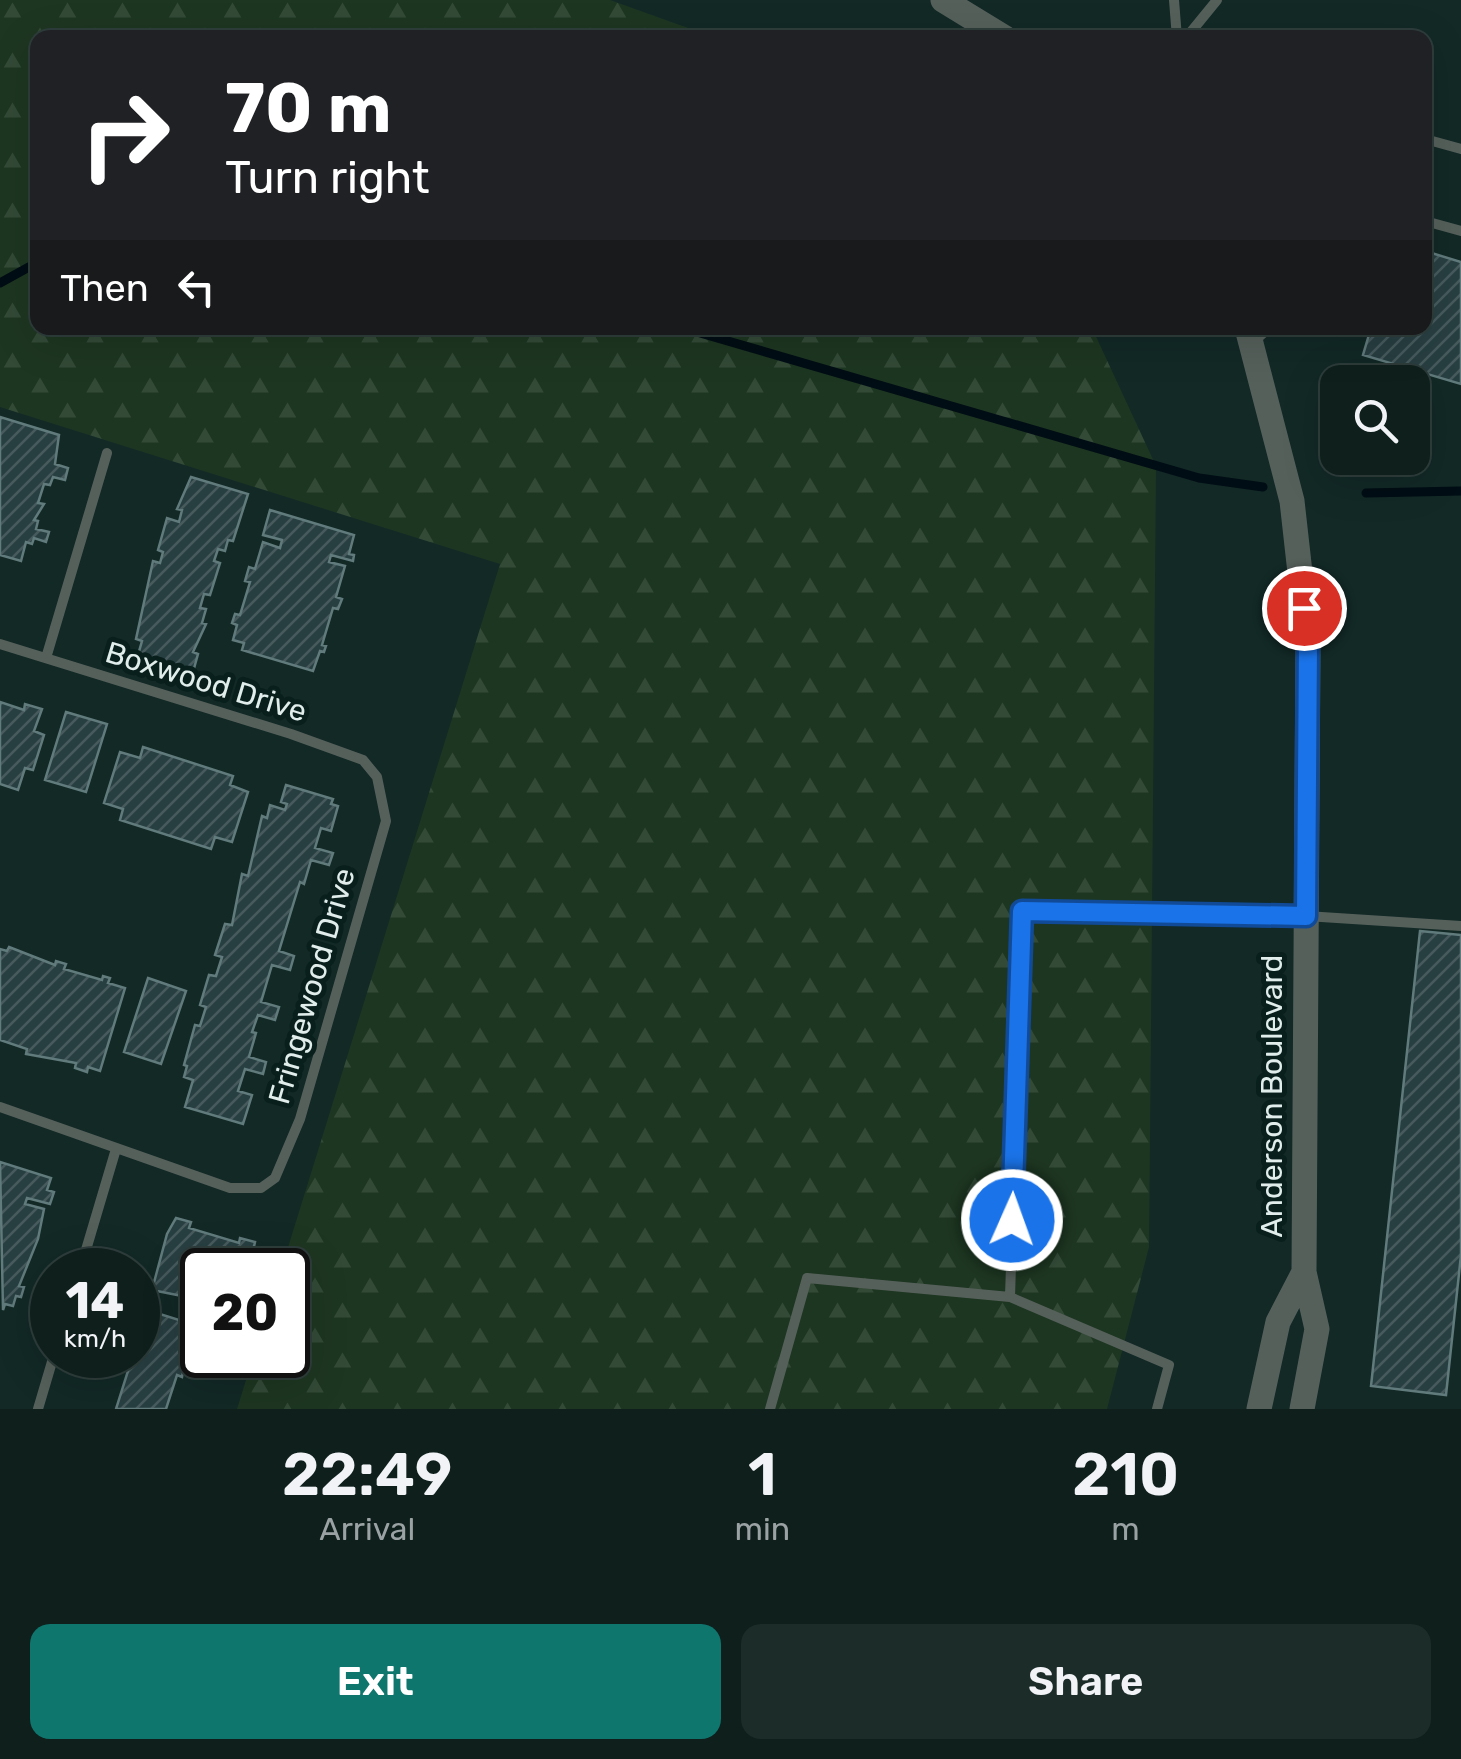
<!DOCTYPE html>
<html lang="en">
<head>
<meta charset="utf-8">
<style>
	:root { --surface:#0e1f1c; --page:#1c2c29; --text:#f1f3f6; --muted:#9ba2a3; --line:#2e3d3b; --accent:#0f766e }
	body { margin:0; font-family:Rubik,sans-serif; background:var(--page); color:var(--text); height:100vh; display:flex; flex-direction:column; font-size:38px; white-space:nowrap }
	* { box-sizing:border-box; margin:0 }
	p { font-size:32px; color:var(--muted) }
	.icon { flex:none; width:55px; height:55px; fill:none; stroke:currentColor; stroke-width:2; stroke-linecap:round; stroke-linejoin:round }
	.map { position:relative; height:1409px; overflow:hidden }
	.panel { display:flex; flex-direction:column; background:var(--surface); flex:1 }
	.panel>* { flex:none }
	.hud { position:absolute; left:30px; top:30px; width:1402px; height:305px; border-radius:20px; box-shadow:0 10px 40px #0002,0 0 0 2px var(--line); background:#202124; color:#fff; overflow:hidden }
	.fabs { position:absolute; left:1320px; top:365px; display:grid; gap:20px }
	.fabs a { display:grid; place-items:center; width:110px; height:110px; border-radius:20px; background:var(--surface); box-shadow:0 10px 40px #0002,0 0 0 2px var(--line); font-size:50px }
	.speed { position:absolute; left:30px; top:1248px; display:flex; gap:20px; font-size:50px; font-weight:700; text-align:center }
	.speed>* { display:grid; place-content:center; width:130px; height:130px; border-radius:50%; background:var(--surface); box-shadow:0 10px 40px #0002,0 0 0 2px var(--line); line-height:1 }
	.speed small { font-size:25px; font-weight:400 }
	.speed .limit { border:5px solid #111; border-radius:15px; background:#fff; color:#111 }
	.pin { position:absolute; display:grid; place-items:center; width:85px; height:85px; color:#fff; margin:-42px; border:5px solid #fff; border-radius:50%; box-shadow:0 2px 10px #0007 }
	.me { position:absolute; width:110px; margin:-55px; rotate:2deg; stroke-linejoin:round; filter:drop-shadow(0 0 8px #0008) }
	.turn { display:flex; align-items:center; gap:35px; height:210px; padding:0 30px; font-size:45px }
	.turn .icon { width:130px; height:130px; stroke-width:2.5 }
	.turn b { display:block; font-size:70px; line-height:85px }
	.then { display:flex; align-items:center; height:95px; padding:0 30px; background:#0003; gap:20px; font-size:38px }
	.eta { display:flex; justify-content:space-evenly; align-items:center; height:170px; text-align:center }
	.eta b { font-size:60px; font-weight:600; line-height:70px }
	.button { display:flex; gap:20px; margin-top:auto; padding:20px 30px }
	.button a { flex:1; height:115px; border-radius:20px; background:var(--accent); color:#fff; font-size:40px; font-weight:600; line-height:115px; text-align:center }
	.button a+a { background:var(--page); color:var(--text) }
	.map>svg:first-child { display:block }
</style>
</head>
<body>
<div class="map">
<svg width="1461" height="1409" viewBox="0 0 1461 1409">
	<defs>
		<pattern id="forest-firs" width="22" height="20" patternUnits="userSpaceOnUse" patternTransform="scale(2.5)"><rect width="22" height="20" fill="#1d3621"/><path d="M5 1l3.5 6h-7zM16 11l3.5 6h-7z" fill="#334a37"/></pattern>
		<pattern id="building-hatch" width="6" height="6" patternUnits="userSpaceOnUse" patternTransform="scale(2.5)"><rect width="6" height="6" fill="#283f42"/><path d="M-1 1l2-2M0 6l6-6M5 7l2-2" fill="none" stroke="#475b5d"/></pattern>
	</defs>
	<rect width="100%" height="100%" fill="#122926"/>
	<path fill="url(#forest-firs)" d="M0,0H610L713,37L38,38V328H1092L1156,466L1149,1247L1107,1409H237L254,1355H288V1270H281L500,564L0,407Z"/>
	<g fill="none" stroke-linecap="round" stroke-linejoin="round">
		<path stroke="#000d14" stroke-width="9" d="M0,283L38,262
			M683,328L1199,478L1263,487
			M1366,493L1461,491"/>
	</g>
	<path fill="url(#building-hatch)" stroke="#617a7c" stroke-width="2.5" d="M1425,251L1461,262V384L1363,355L1371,328H1425Z
		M0,417L59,435L55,464L68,468L65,480L53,477L50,485L44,484L38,503L44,504L34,520L38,521L36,529L49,532L46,542L34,538L32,544L26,542L21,561L0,555Z
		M191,477L248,494L233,541L228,540L225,551L218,549L214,561L220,563L210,595L204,594L200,608L206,609L202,623L206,624L193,652L198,654L193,672L138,655L142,641L136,639L153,561L160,563L163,552L158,550L167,518L179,522L182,510L177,509Z
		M270,510L354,535L349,554L354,555L353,561L331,555L329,562L345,566L336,597L342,599L338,609L333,608L322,645L326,646L324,652L320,651L313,671L242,650L244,643L233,640L237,625L232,623L235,614L240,615L250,582L245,581L249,567L255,569L263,542L280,548L282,540L263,535Z
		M0,702L24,710L25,704L42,709L34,731L44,735L33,770L25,768L18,790L0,784Z
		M66,712L107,724L86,792L45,780Z
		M143,747L233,776L230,785L248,792L232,842L215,837L211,849L120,820L123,809L104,803L120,752L140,758Z
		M286,785L333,799L331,804L338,806L331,831L321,828L315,848L333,853L329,865L311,860L304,884L300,882L279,951L294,956L290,970L272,965L261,1002L279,1007L275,1020L258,1015L252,1032L256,1033L249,1057L266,1062L263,1074L245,1069L238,1091L252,1095L243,1124L185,1107L193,1080L184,1077L187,1066L184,1065L195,1025L200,1026L206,1007L200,1005L209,975L216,976L222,957L215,955L225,924L232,925L242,874L248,876L262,816L267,818L270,805L285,810L287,804L281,802Z
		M1420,931L1461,935V1255L1446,1395L1371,1386Z
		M9,947L55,965L56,961L66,964L64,969L102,980L103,976L110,978L108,983L125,988L100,1071L88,1067L87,1072L75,1068L76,1063L26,1054L27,1049L0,1040V949L7,951Z
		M148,978L186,991L161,1064L124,1052Z
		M0,1162L51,1178L47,1190L54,1192L50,1204L27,1198L25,1204L44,1209L38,1239L19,1286L24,1287L21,1297L16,1296L13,1306L5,1304L3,1310Z
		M176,1218L191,1222L189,1228L239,1243L240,1238L255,1242L249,1270H202V1300L152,1290L167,1234Z
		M147,1310L192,1324L182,1377L177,1375L166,1409H116L133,1355H138Z"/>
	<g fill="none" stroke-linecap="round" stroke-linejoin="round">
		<path stroke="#56605b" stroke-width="10" d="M1174,0L1177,38
			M1186,38L1217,0
			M1425,139L1461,149
			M1425,221L1461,231
			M1252,343L1269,328
			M0,644L291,734L363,760L377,777L386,821L300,1119L275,1178L261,1188H230L0,1107
			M46,658L107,453
			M80,1270L116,1149
			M1010,1297L1022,911L1306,916L1461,926
			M38,1409L54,1355
			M770,1409L807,1278L1010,1297L1169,1365L1157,1409"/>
		<path stroke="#56605b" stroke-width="25" d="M943,0L1005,38
			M1247,328L1292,501L1308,644L1304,1272L1317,1329L1302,1409
			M1259,1409L1278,1322L1304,1272"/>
	</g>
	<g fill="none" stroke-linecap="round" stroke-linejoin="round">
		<g stroke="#114b97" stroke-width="25">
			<path id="route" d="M1012,1220L1022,911L1306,916L1308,644L1304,608"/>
		</g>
		<use href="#route" stroke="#1a73e8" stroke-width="18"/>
	</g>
	<g text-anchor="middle" stroke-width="10" stroke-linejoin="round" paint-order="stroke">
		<g font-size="30" fill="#e0edeb" stroke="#081f1c">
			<text transform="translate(206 682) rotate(17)" y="10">Boxwood Drive</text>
			<text transform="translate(312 986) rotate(-74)" y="10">Fringewood Drive</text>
			<text transform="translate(1272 1096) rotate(-90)" y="10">Anderson Boulevard</text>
		</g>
	</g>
</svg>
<div class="fabs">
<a><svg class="icon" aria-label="search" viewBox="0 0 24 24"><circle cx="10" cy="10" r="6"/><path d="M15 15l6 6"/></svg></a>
</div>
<div class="speed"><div>14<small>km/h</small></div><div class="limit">20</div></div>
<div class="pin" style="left:1304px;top:608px;background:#d93025"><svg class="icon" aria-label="arrive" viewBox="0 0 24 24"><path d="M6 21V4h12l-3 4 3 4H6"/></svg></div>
<svg class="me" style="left:1012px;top:1220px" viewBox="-20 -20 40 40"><circle r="17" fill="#1a73e8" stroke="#fff" stroke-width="3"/><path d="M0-11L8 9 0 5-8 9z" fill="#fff"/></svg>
<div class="hud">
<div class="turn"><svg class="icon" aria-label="right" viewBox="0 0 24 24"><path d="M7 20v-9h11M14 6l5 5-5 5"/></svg><div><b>70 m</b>Turn right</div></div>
<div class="then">Then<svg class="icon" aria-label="left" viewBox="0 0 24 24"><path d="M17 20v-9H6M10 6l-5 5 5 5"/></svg></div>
</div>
</div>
<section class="panel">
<div class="eta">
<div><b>22:49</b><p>Arrival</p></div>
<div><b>1</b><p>min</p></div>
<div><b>210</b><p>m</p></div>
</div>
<div class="button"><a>Exit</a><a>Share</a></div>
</section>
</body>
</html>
